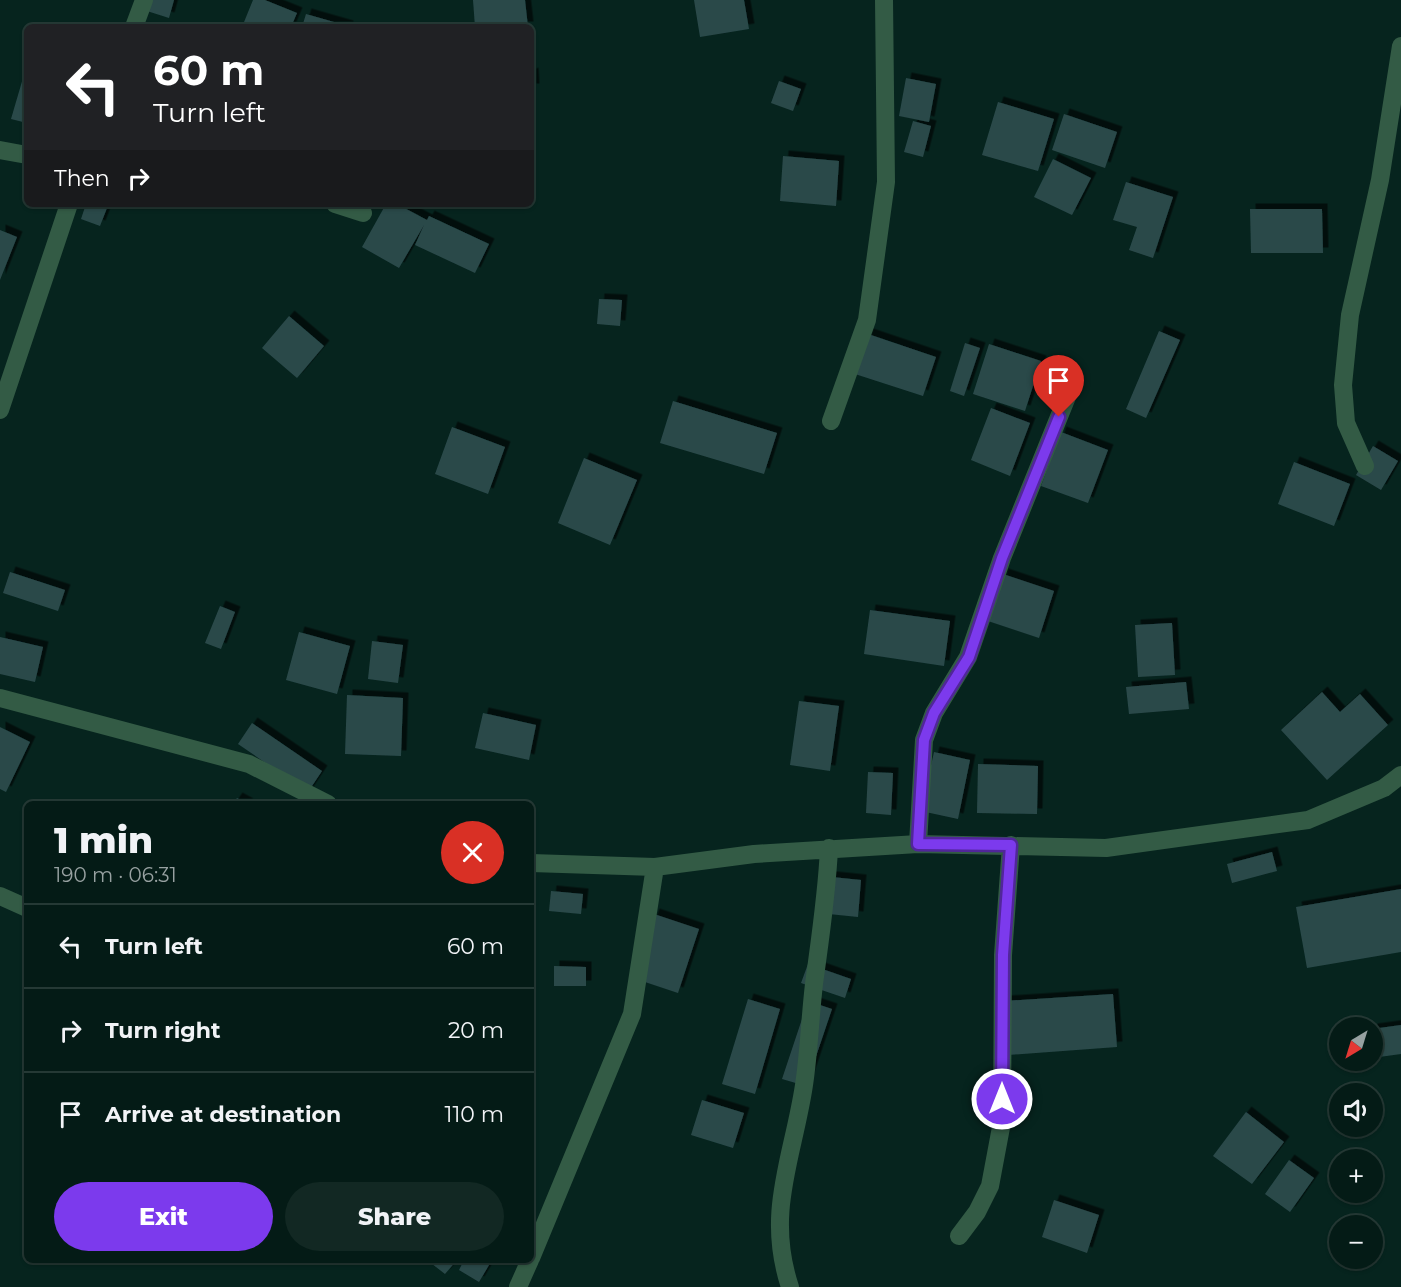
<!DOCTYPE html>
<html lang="en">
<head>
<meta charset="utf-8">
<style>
	:root { --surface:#041b16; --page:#122823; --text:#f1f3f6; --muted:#97a1a1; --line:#253935; --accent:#7c3aed }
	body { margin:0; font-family:Montserrat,sans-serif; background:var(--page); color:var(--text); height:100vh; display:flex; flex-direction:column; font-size:22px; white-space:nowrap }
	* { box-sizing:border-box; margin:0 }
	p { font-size:20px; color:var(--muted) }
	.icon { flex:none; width:33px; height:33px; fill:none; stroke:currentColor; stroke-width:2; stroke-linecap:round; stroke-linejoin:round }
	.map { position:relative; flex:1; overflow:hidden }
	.side { position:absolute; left:24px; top:801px; width:510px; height:462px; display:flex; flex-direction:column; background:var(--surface); border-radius:9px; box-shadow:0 2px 4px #0004,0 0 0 2px var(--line) }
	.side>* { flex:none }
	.banner { position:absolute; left:24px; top:24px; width:510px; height:183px; border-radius:9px; box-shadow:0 2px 4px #0004,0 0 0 2px var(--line); background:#202124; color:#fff; overflow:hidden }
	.needle { width:39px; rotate:218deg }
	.controls { position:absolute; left:1329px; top:1017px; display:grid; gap:12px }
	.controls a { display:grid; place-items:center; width:54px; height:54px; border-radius:50%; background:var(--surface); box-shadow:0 2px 4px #0004,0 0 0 2px var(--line); font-size:30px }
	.pin { position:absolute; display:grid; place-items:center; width:51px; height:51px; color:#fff; margin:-62px -26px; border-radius:50% 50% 50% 0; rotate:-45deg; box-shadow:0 0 6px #0007 }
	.pin .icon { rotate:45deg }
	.me { position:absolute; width:66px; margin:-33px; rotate:0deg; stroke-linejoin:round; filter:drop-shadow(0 0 4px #0008) }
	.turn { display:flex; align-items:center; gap:21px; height:126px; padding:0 30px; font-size:27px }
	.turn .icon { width:78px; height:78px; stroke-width:2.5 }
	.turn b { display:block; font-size:42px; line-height:51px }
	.then { display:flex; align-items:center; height:57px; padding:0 30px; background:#0003; gap:12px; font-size:22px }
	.round { display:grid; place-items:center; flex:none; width:63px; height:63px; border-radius:32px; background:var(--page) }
	.overview { display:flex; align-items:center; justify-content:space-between; height:102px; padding:0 30px }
	h1 { font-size:36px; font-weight:800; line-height:45px }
	.button { display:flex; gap:12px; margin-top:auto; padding:12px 30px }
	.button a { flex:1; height:69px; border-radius:36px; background:var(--accent); color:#fff; font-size:24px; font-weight:800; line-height:69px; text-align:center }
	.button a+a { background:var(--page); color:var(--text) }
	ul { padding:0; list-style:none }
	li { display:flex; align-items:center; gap:18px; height:84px; padding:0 30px; border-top:2px solid var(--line) }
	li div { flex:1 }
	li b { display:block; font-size:22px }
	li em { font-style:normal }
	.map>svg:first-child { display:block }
</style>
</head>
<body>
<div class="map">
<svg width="1401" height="1287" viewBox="0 0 1401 1287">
	<defs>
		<filter id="shadow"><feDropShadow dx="5.5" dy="-5.5" stdDeviation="0" flood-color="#0009"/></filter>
	</defs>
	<rect width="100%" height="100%" fill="#06241e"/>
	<path fill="#2a494a" filter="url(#shadow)" d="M151,0H174L169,18L147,11Z
		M253,0H265L297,13L291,27H242Z
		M473,0H525L528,27H475Z
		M694,0H744L749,29L700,37Z
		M306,14L348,26V27H302Z
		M533,73L534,89H531V74Z
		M23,78L27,79V123L11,119Z
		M906,78L936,84L929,122L899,116Z
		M779,81L801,89L793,111L771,103Z
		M998,102L1054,119L1038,171L982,155Z
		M1064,114L1117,132L1105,168L1052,150Z
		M913,121L931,126L923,157L904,152Z
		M783,156L839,161L836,206L780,201Z
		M1053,159L1091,178L1072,215L1034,197Z
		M1126,182L1173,197L1153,258L1129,250L1137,227L1113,220Z
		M86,204L107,208L100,226L81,219Z
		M386,204H397L427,220L429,216L489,244L475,273L415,245L424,225L399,268L362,247Z
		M1250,209H1322L1323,253H1251Z
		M0,230L17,237L0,280Z
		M599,299L622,300L620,326L597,324Z
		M289,316L324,346L297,378L262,348Z
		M1159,331L1180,340L1146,418L1126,409Z
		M868,334L936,357L923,396L855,374Z
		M965,343L980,348L964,396L950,391Z
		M989,344L1041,361L1025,411L973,394Z
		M673,401L777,433L764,474L660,443Z
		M991,408L1030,423L1010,476L971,460Z
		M452,427L505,447L488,494L435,474Z
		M1061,432L1108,450L1088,503L1041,486Z
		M1373,446L1398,461L1381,490L1356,475Z
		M584,458L637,480L610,545L558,523Z
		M1294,462L1350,484L1334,526L1278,504Z
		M10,572L65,590L58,611L3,593Z
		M1003,574L1054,591L1039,638L988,621Z
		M220,606L235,612L221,649L205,643Z
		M870,610L950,621L944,666L864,654Z
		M1172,623L1175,675L1138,677L1135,625Z
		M299,632L350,646L337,694L286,680Z
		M0,637L43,647L35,682L0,674Z
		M372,641L403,645L398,683L368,679Z
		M1186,682L1189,709L1129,714L1126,687Z
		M1322,692L1340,712L1360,694L1388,725L1327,780L1281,730Z
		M347,695L403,698L401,756L345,754Z
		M799,701L839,706L830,771L790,765Z
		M483,713L536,725L529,760L475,748Z
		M252,723L322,771L308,792L238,744Z
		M0,727L30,742L6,792L0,789Z
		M934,752L970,760L958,819L921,811Z
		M978,764L1038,766L1037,814L977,813Z
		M868,772L893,773L891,815L866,813Z
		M237,798L248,804H233Z
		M1272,852L1277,871L1232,883L1227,864Z
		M822,876L861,880L858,917L819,913Z
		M1401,889V952L1307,968L1296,907Z
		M551,891L583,894L581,914L549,911Z
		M654,914L699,929L678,993L633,978Z
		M808,964L851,979L845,998L801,983Z
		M554,966L586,967V986H554Z
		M1113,994L1117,1047L1008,1055L1004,1001Z
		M748,999L780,1009L755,1094L722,1084Z
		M808,1001L832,1009L806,1086L782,1079Z
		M1401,1025V1054L1372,1058V1029Z
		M702,1100L744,1113L733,1148L691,1135Z
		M1246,1112L1284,1142L1252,1184L1213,1156Z
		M1289,1160L1314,1178L1290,1212L1265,1194Z
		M1054,1200L1099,1215L1087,1253L1042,1237Z
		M427,1260H457L445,1274Z
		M464,1260H492L479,1282L459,1270Z"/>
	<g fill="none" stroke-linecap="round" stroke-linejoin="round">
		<path stroke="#335b45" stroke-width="18" d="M134,27L144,0
			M0,150L27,155
			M335,204L363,213
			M0,410L69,204
			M831,421L867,320L886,182L884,0
			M1365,466L1346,423L1343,385L1350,315L1380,180L1401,46
			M0,698L249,764L328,804
			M918,844L924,740L934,713L968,657L1002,558L1067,397
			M531,863L655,867L754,854L918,844L1106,848L1308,820L1384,788L1401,775
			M0,896L27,908
			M959,1236L977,1212L990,1186L1002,1122L1003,955L1011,845
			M531,1258L632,1014L655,867
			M518,1287L530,1260
			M790,1287C765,1212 793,1158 804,1085C809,1052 810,1018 814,984C820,939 827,894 829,848"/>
	</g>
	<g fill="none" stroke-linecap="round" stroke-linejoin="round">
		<g stroke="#51269a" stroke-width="15">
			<path id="route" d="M1002,1099L1003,955L1011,845L918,844L924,740L934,713L969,657L1002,558L1059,417"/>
		</g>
		<use href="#route" stroke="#7c3aed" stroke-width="10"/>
	</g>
</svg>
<div class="controls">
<a><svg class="needle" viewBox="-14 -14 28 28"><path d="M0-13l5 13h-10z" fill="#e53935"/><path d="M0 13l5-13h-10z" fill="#97a1a1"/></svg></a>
<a><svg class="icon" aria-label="sound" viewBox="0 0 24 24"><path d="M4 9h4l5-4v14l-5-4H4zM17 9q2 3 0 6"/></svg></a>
<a>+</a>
<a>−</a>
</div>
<div class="pin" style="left:1059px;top:417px;background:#d93025"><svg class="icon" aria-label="arrive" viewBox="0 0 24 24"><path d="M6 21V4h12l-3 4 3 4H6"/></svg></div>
<svg class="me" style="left:1002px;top:1099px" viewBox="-20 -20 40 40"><circle r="17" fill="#7c3aed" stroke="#fff" stroke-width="3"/><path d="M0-11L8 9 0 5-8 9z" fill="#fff"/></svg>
<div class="banner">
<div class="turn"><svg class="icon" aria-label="left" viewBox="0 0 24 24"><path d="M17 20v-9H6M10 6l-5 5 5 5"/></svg><div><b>60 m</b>Turn left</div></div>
<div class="then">Then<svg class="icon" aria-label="right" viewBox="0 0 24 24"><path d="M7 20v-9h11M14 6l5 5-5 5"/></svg></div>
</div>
<section class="side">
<div class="overview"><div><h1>1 min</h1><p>190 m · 06:31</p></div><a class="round" style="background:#d93025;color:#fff"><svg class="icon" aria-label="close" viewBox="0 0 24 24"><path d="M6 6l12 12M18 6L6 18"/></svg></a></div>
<ul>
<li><svg class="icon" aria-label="left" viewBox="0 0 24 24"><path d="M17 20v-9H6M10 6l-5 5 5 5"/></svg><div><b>Turn left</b></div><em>60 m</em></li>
<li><svg class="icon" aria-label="right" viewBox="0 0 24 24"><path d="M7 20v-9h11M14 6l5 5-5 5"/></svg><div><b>Turn right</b></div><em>20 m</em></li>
<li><svg class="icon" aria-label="arrive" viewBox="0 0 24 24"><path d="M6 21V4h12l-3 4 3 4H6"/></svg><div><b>Arrive at destination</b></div><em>110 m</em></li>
</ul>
<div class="button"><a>Exit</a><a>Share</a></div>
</section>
</div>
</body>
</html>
